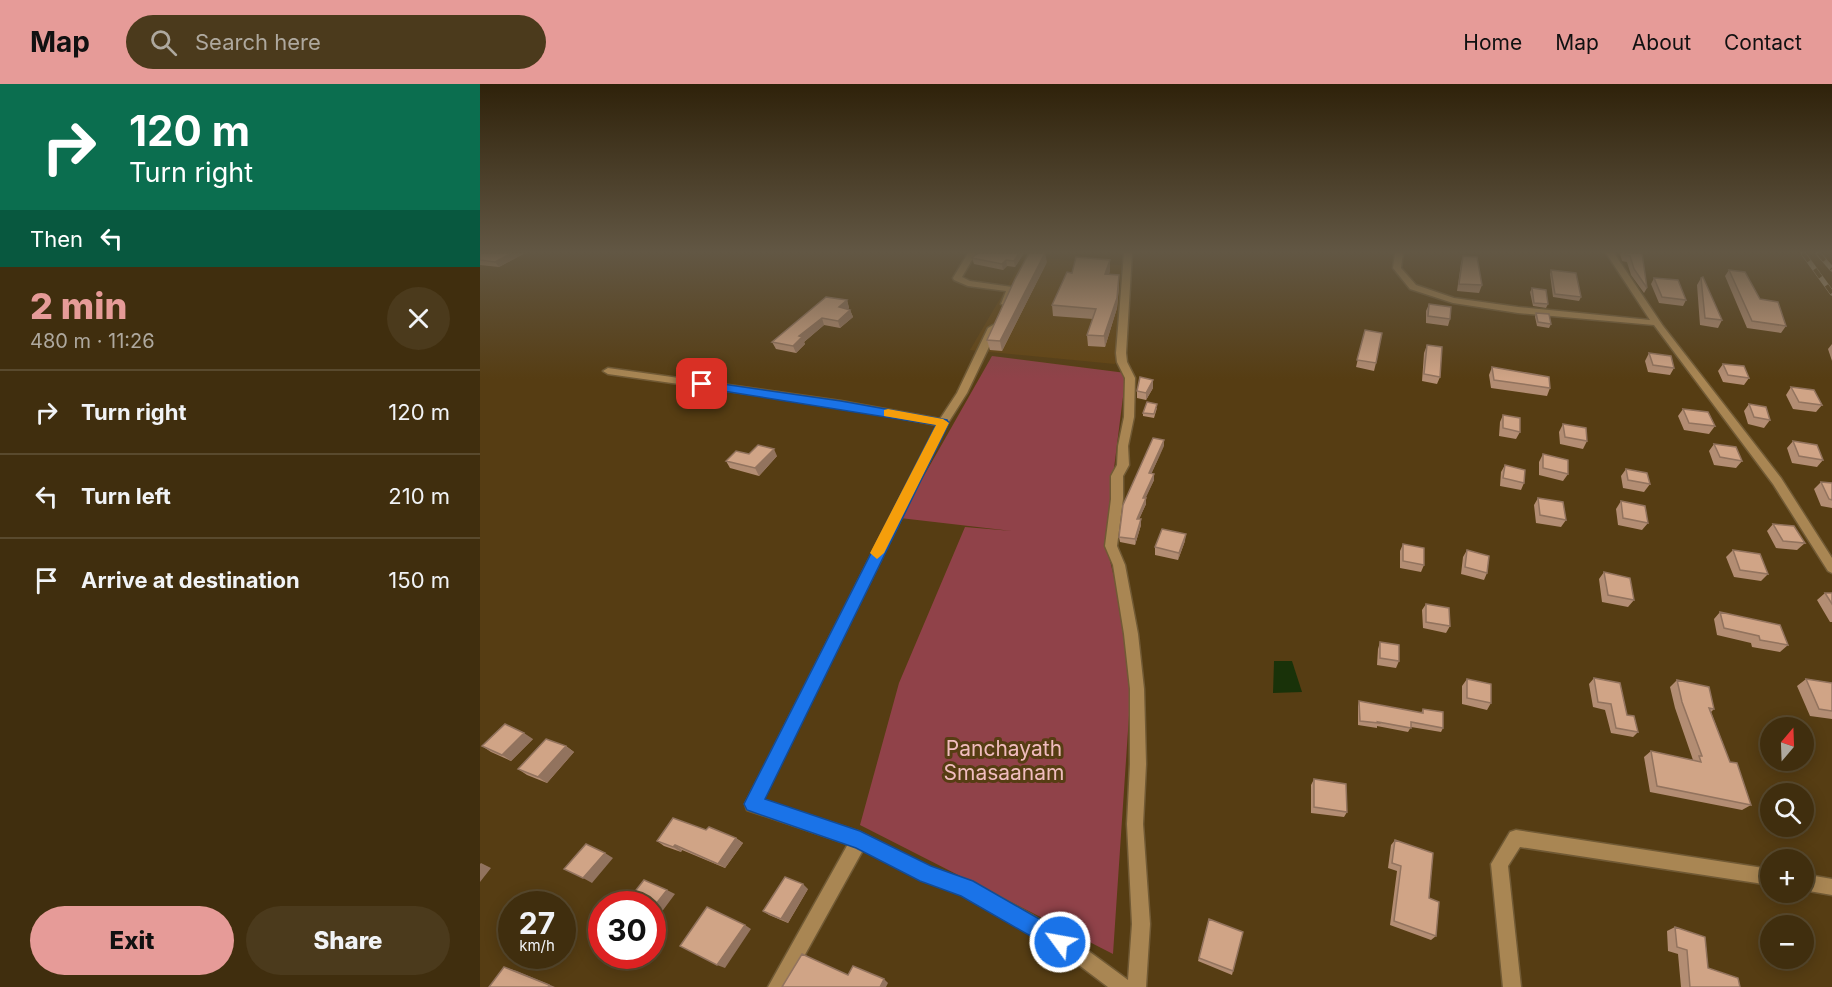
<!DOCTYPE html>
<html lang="en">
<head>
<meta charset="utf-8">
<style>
	:root { --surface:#402e0e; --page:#4b3a1c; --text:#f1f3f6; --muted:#aea89e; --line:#594a2e; --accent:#e69b98 }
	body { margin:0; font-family:Inter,sans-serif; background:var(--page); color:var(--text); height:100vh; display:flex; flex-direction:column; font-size:22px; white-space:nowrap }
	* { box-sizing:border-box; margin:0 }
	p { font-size:20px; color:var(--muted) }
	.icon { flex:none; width:33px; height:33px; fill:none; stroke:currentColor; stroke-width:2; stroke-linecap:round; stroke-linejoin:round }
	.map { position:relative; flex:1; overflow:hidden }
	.sheet { display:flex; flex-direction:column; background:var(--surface); width:480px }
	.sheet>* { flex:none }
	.top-card { background:#0b6e4f; color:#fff; overflow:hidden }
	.needle { width:39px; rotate:19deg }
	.fabs { position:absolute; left:1280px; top:633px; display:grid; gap:12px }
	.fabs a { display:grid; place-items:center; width:54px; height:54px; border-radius:50%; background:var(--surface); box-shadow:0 3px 15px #0003,0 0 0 2px var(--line); font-size:30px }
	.speed { position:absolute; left:18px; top:807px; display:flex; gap:12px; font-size:30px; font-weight:700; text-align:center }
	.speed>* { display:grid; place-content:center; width:78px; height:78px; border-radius:50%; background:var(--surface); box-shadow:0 3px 15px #0003,0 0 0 2px var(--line); line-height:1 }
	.speed small { font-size:15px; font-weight:400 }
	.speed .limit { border:9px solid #d22; background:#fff; color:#111 }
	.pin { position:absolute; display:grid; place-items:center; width:51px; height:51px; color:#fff; margin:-26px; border-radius:12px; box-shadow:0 3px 9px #0006 }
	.me { position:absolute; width:66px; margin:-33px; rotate:302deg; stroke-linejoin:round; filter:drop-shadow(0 0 4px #0008) }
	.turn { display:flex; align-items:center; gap:21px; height:126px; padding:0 30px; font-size:27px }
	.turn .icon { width:78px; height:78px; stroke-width:2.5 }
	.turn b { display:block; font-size:42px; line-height:51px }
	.then { display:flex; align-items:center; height:57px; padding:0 30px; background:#0003; gap:12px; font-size:22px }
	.round { display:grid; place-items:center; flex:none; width:63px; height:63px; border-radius:32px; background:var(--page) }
	.headline { display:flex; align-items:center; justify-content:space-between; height:102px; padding:0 30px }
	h1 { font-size:36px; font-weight:800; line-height:45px; color:var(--accent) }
	.action { display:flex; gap:12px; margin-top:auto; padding:12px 30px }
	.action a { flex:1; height:69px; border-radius:36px; background:var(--accent); color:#111; font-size:24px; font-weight:800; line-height:69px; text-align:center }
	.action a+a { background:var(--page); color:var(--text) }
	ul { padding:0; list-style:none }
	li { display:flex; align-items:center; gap:18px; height:84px; padding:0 30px; border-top:2px solid var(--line) }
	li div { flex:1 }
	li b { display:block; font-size:22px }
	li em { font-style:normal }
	header { display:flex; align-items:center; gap:36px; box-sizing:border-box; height:84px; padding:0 30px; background:var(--accent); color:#111 }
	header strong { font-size:28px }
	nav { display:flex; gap:33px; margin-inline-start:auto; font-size:21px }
	.search { width:420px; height:54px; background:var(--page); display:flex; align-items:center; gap:15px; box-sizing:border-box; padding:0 21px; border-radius:33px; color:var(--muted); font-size:22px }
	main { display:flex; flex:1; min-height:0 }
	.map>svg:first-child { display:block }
</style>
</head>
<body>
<header>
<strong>Map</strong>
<div class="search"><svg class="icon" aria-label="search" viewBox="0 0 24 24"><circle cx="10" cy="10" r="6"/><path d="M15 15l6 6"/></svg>Search here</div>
<nav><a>Home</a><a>Map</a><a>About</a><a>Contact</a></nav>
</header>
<main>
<section class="sheet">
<div class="top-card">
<div class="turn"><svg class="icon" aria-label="right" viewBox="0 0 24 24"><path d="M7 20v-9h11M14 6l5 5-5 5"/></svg><div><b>120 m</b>Turn right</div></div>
<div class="then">Then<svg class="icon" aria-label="left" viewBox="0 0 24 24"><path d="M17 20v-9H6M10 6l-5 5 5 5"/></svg></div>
</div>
<div class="headline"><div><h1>2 min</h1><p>480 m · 11:26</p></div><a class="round"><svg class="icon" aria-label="close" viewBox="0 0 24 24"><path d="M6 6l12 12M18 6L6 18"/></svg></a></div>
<ul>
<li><svg class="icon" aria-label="right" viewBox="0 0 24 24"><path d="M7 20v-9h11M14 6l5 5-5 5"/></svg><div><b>Turn right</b></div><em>120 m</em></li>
<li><svg class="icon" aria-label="left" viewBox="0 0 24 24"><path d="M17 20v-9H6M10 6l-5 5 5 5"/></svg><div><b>Turn left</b></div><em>210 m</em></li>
<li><svg class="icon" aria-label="arrive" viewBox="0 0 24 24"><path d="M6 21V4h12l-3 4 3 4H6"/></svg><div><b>Arrive at destination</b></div><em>150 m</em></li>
</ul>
<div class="action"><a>Exit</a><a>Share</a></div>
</section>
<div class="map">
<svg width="1352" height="903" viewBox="0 0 1352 903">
	<rect width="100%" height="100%" fill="#563d13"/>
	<path fill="#634412" d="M545,172L647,182L635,280L490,266Z"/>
	<path fill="#904249" d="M512,272L646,289L625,456L653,572L633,870L380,741L419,599L485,443L532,447L420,434Z"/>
	<path fill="#193209" d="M794,577H812L822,608L793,609Z"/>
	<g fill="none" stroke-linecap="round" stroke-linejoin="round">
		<g stroke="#715a35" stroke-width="3">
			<path id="minor" d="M488,169H496L482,193L490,197L532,203L535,207L528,222L521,220L526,207L488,202L474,196L473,194Z
				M644,169H652L646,269L647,278L655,294L654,333L648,362L649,381L643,392V415L637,462L645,481L658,550L664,605L666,680L663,740L670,840L666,903H628L591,875L540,843L483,811L441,796L383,766L307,903H288L368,760L273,728L267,726L265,720L457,341L361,323L128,290L123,287L128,284L361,317L460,335L477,309L508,244L513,241L516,242L518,244L487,309L468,339L283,716L380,748L450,783L493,798L552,831L603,863L648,896L652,840L647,740L650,680V605L644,550L633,481L625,462L631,415V392L637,381L638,362L644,333L645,294L637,278L636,269Z
				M915,169H923L921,184L936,201L974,214L1038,223L1170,236L1126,169H1134L1183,242L1301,394L1352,474V489L1348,487L1293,400L1174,241L1038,229L973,219L930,205L913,184Z
				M1036,746L1290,785V801L1040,763L1028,782L1041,903H1023L1011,780L1030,748Z
				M1323,790L1352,795V811L1323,806Z"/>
		</g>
		<use href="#minor" fill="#a98653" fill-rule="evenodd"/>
		<g stroke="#a79579" stroke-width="5">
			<path id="rail" d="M1323,169L1352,209
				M1338,169L1352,185"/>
		</g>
		<use href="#rail" stroke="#563d13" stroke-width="4" stroke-dasharray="10" stroke-linecap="butt"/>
	</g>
	<path fill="#b38d73" d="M0,169H45L19,183L0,181Z
		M544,169L535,183L527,182L523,186L494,180L492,174Z
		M1140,169H1162L1167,204L1164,209L1151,191L1147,178L1142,177Z
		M983,172L1002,201L999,209L977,207L981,179Z
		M567,178L522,267L510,266L507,256Z
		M630,186L629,190L639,191V202L637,224L625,263L608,262L607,251L613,235L573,232L572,221L592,189Z
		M1071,186L1101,213L1099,217L1073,213L1070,190Z
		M1249,186L1280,215L1306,242L1301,249L1267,244L1245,192Z
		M1174,194L1206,216L1203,222L1179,219L1171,200Z
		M1221,194L1242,236L1238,244L1220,241L1217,201Z
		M1052,204L1068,220L1066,224L1053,222L1050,208Z
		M367,216L369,224L368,225L370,226L373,233L360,244L344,241L324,258L325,260L316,269L296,265L292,258Z
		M949,220L970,235L968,242L946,239V227Z
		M1056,229L1071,240L1069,244L1057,242L1055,233Z
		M885,246L896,279L894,287L876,283Z
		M1352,260V277L1348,265Z
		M947,261L960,293L957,300L942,297L944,269Z
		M1169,269L1194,284L1190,291L1168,288L1165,277Z
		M1243,280L1269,294L1264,301L1243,298L1238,287Z
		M1012,283L1070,304L1067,312L1011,304L1009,291Z
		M1311,303L1342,321L1336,328L1313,325L1306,311Z
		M673,304L666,316L657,314V307Z
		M1269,320L1290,336L1284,344L1268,340L1264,327Z
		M677,324L674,334L663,332V329Z
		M1203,325L1235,342L1229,350L1204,346L1198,332Z
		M1023,331L1040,348L1036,355L1019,352L1020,338Z
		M1083,340L1107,357L1103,365L1080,360L1079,348Z
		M1313,357L1343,376L1337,383L1312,379L1307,364Z
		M1234,360L1262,377L1256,384L1234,381L1229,367Z
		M684,362L671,390H674V396L665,414L666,420L659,435H661V441L655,461L640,458L639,453Z
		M269,370L297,372L279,392L250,384L246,377Z
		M1063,370L1088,390L1083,397L1059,391V378Z
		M1025,381L1044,399L1041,406L1020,402L1021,388Z
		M1146,385L1170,400L1164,408L1143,404L1141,392Z
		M1341,398L1352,399V424L1341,422L1334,405Z
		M1058,414L1086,436L1081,443L1056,439L1054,421Z
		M1141,417L1168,439L1162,446L1138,441L1136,425Z
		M1293,440L1325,459L1317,466L1296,464L1287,447Z
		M705,457L698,476L675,471V463Z
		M923,460L944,481L941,488L920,484V467Z
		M987,466L1007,489L1004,496L981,490L983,473Z
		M1253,466L1288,490L1281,497L1254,493L1246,473Z
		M1124,488L1154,516L1148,523L1122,518L1119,495Z
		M1345,509H1352V538H1350L1337,516Z
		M946,520L970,542L966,549L943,544L942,526Z
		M1240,528L1308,561L1300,568L1272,563L1271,559L1237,551L1234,535Z
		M900,558L919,577L916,584L897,581L898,565Z
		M1114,594L1147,631L1158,648L1153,653L1131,649L1125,626L1113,623L1109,600Z
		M987,595L1011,619L1007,626L982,620V602Z
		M1326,595L1352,599V635L1330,632L1317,602Z
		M1197,596L1234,625L1231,628L1250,678L1271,721L1262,726L1170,708L1164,673L1171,667L1213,676L1195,624L1190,603Z
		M879,617L941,629L943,625L963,644L961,648L931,643L928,648L897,642V644L878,641V622Z
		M53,655L31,677L11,668L2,662Z
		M86,662L94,668L67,699L47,691L38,685Z
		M834,695L867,728L864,733L831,729V701Z
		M226,746L256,754L263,759L245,784L202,766L201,768L184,762L177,757Z
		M915,756L949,814L956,852L951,856L910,841L917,787L908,784L911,761Z
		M328,805L308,839L289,831L283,827Z
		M729,835L753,887L752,891L718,877Z
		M1195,843L1228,884L1260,903H1201L1198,870L1188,867L1187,847Z"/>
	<path fill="#92735e" d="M32,169H45L19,183L15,178Z
		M539,169H544L535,183L534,177Z
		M565,169L567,178L522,267L520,257Z
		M526,176L527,182L523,186L522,180Z
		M630,176V186L626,200L625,190Z
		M639,191V202L637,224L625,263L624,252Z
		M367,216L369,224L362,231L359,223Z
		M370,226L373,233L360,244L358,237Z
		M342,234L344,241L324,258L325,260L316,269L313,262L319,252Z
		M673,296V304L666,316V309Z
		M684,356V362L669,395V389Z
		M294,365L297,372L279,392L275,384Z
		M674,390V396L663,420V414Z
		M666,414V420L657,440V435Z
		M661,435V441L655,461V455Z
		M706,450L705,457L698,476L699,469Z
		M44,649L53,655L31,677L22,671Z
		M86,662L94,668L67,699L58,693Z
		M256,754L263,759L245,784L238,780Z
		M195,761L202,766L201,768L193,763Z
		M125,769L133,774L112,799L103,794Z
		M1,779L11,784L0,798V780Z
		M323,800L328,805L308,839L301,835Z
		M187,806L195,810L172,841V825Z
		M265,841L271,845L245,884L237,881Z
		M24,883L37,887L75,903H68Z
		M404,895L408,899L406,903H400Z"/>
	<path fill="#d0a486" stroke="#92735e" stroke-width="1.5" d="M0,169H32L15,178L0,176Z
		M498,169H539L534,177L526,176L522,180L492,174Z
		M549,169H565L520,257L507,256L535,195Z
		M1144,169H1162L1167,204L1154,185L1150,172L1145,171Z
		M983,172L997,173L1002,201L979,200Z
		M596,173L630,176L625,190L639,191L637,214L624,252L607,251L616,225L572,221L587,188L592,189Z
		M1071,186L1096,189L1101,213L1075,210Z
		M1249,186L1265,188L1280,215L1298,218L1306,242L1272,237Z
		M1223,193L1242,236L1225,234L1221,194Z
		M1174,194L1198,196L1206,216L1182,213Z
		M1052,204L1066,206L1068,220L1054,219Z
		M346,213L367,216L359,223L370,226L358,237L342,234L319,252L322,253L313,262L292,258Z
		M949,220L971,223L970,235L948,232Z
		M1056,229L1069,230L1071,240L1058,238Z
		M885,246L902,249L896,279L877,276Z
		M947,261L962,263L960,293L944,290Z
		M1169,269L1191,272L1194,284L1173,281Z
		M1243,280L1264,282L1269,294L1248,291Z
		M1012,283L1069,293L1070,304L1014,296Z
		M660,293L673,296L666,309L657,307Z
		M1311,303L1334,306L1342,321L1319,318Z
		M667,318L677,320L674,330L663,329Z
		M1269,320L1286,323L1290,336L1274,333Z
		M1203,325L1228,328L1235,342L1209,339Z
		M1023,331L1040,334V348L1023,344Z
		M1083,340L1106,344L1107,357L1085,353Z
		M673,354L684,356L669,389L674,390L663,414H666L657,435H661L655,455L639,453L643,421Z
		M1313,357L1337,361L1343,376L1319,372Z
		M1234,360L1256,363L1262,377L1240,373Z
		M278,361L294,365L275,384L246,377L256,367L269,370Z
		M1063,370L1088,376V390L1063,384Z
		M1025,381L1045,386L1044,399L1023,394Z
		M1146,385L1167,389L1170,400L1148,396Z
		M1341,398L1352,399V416L1349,415Z
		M1058,414L1083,418L1086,436L1060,431Z
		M1141,417L1165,422L1168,439L1143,434Z
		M1293,440L1314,442L1325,459L1303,457Z
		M682,445L706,450L699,469L675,463Z
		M923,460L944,464V481L923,477Z
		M987,466L1009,472L1007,489L985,483Z
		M1253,466L1280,470L1288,490L1260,486Z
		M1124,488L1150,494L1154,516L1128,511Z
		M1345,509H1352V520Z
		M946,520L969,524L970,542L946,538Z
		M1240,528L1300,541L1308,561L1280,556L1279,552L1244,544Z
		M900,558L919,561V577L900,574Z
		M1114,594L1140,599L1147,631L1154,632L1158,648L1136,644L1131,620L1118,618Z
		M987,595L1011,600V619L987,614Z
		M1326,595L1352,599V627L1339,625Z
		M1197,596L1229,603L1234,625L1229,624L1250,678L1257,679L1271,721L1177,702L1171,667L1221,678L1219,672H1222L1202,618Z
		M879,617L943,629V625L963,628V644L931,638V644L898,638L899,639L880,637Z
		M25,640L44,649L22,671L2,662Z
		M66,655L86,662L58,693L38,685Z
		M834,695L866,700L867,728L834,723Z
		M193,734L226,746L229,743L256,754L238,780L195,761L193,763L177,757Z
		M915,756L953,769L949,814L959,818L956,852L914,837L921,782L912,779Z
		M106,760L125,769L103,794L84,785Z
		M305,793L323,800L301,835L283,827Z
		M164,796L187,806L172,825V820H145Z
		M227,823L265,841L237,881L200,862Z
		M729,835L763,848L753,887L719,874Z
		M1195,843L1225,853L1228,884L1258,894L1260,903H1210L1207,866L1197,863Z
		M322,870L368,891L373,882L404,895L400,903H302Z
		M24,883L69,901L68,903H9Z"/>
	<linearGradient id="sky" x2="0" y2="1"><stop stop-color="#2f220a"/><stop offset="0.57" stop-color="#625744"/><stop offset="1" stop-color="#625744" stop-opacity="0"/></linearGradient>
	<rect width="1352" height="295" fill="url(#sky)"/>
	<path fill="#1a73e8" stroke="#114b97" stroke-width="1.5" d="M222,297L361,317L467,336L469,339L285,715L380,747L451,782L493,797L587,851L590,858L587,865L580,868L573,865L481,812L440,797L376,764L267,726L264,720L267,714L456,341L218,303L217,300Z"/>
	<path fill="#f59e0b" d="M408,325L463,335L469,339L404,469L397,475L390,469L456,341L404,332V326Z"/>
	<g text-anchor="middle" stroke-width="6" stroke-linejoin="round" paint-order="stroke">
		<g font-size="21" fill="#f0bcbe" stroke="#563d13">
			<text x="524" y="672">Panchayath<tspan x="524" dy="24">Smasaanam</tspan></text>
		</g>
	</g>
</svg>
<div class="fabs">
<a><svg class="needle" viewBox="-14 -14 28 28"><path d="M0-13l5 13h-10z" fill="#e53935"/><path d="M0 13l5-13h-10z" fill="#aea89e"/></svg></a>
<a><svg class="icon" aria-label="search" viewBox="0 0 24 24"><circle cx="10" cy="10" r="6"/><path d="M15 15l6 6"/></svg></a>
<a>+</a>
<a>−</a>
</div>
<div class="speed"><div>27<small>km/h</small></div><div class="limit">30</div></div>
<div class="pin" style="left:222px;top:300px;background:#d93025"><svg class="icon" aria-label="arrive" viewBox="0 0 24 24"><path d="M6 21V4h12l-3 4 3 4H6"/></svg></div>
<svg class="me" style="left:580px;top:858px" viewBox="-20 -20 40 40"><circle r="17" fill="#1a73e8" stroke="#fff" stroke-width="3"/><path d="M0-11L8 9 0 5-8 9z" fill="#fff"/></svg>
</div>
</main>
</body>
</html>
